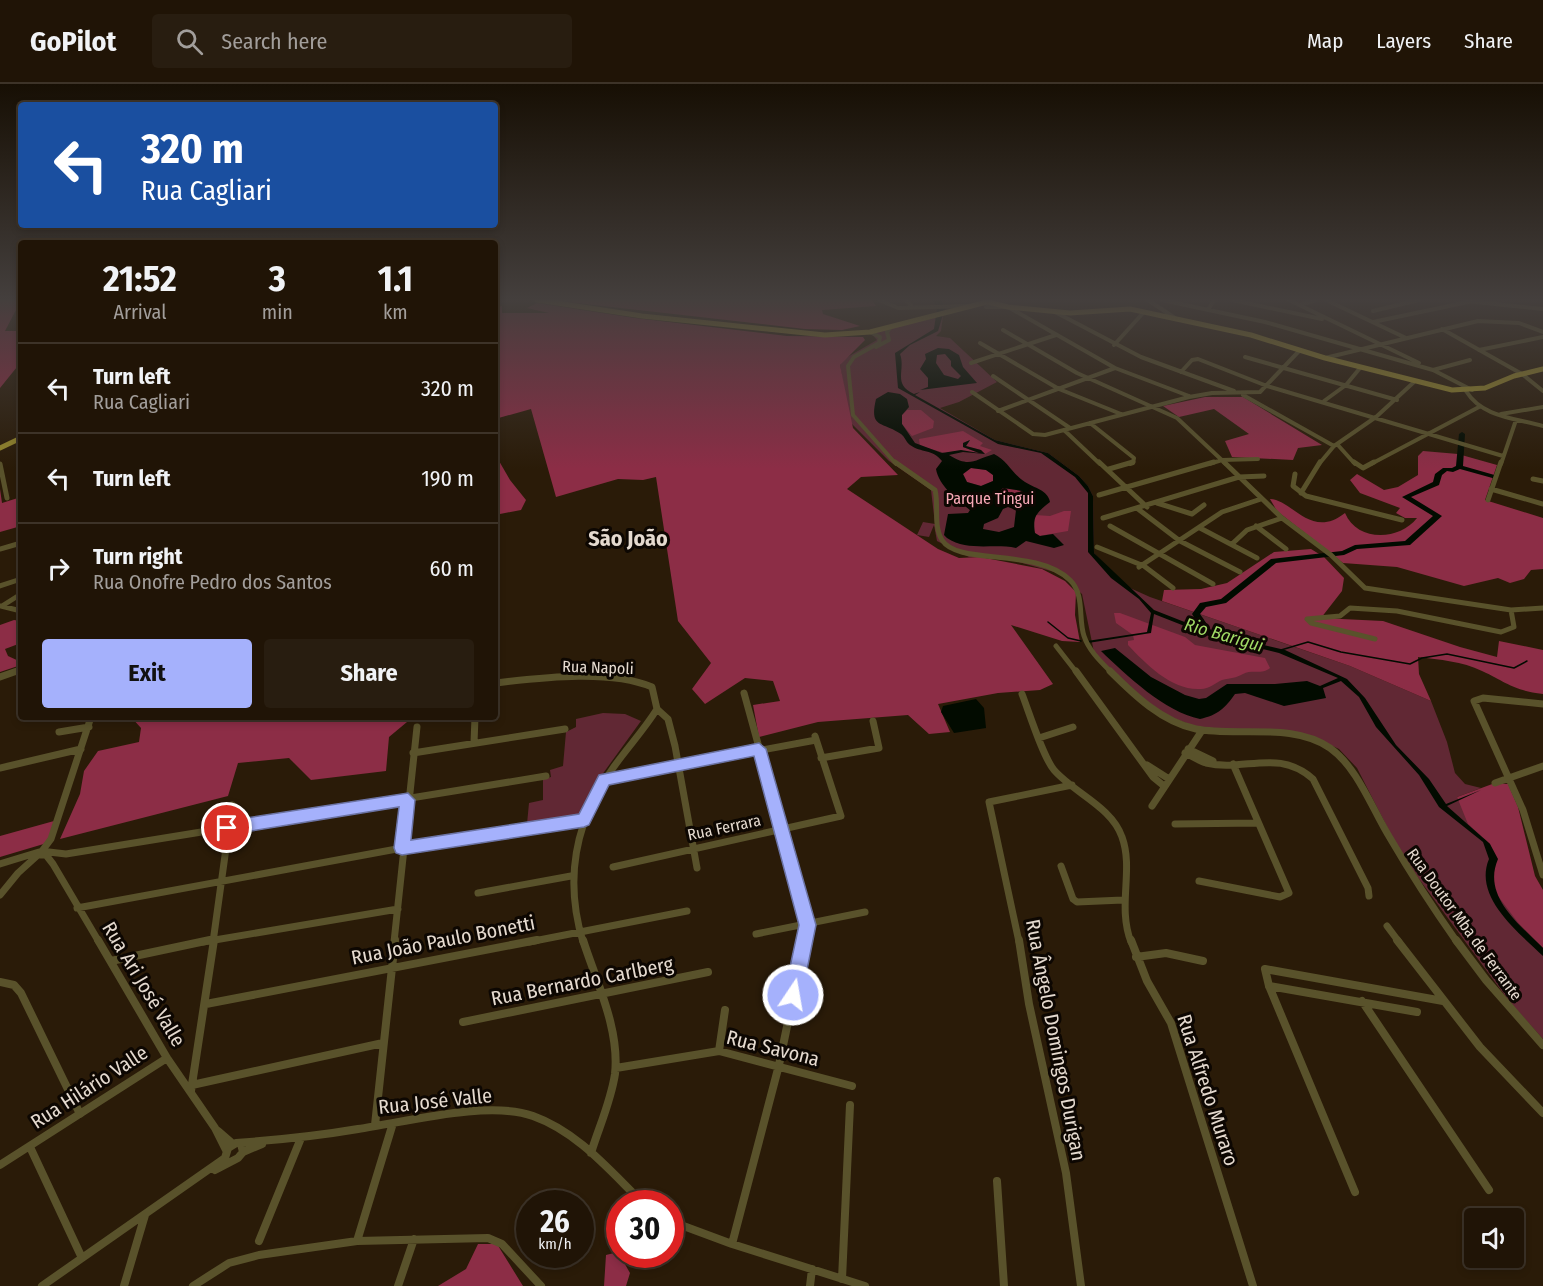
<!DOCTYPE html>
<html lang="en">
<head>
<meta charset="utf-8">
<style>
	:root { --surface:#201406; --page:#281d10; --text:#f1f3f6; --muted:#a29e9b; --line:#3d3328; --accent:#a5b1fc }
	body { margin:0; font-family:"Fira Sans Condensed",sans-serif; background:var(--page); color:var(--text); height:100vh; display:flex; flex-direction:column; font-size:22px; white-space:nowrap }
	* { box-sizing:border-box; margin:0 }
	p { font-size:20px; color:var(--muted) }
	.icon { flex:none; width:33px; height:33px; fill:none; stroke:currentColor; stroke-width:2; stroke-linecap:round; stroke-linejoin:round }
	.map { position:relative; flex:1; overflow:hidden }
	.side { position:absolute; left:18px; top:156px; width:480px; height:480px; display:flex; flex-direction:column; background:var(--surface); border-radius:6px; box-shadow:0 3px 9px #0003,0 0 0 2px var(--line) }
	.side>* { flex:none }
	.top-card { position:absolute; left:18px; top:18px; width:480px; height:126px; border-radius:6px; box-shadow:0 3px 9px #0003,0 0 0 2px var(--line); background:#1a4fa0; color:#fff; overflow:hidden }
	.tools { position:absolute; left:1464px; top:1124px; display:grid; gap:12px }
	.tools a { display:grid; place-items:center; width:60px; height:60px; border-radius:6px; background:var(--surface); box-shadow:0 3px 9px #0003,0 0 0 2px var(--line); font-size:30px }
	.speed { position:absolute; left:516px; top:1106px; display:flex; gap:12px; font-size:30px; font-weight:700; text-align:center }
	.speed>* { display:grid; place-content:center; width:78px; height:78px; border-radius:50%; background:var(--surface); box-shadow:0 3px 9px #0003,0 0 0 2px var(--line); line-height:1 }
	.speed small { font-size:15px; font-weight:400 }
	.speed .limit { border:9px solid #d22; background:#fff; color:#111 }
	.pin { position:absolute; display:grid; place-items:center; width:51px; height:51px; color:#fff; margin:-26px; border:3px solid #fff; border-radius:50%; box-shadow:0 2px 6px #0007 }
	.me { position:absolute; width:66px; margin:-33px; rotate:12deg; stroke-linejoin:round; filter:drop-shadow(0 0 4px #0008) }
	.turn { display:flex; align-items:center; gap:21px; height:126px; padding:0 24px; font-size:27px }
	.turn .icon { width:78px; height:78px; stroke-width:2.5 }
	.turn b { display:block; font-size:42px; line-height:51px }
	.eta { display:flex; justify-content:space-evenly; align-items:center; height:102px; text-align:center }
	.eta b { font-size:36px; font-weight:700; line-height:42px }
	.primary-button { display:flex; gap:12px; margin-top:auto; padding:12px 24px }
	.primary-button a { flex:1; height:69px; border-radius:6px; background:var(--accent); color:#111; font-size:24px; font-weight:700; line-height:69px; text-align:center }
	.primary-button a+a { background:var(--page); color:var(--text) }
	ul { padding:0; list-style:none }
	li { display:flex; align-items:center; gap:18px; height:90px; padding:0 24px; border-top:2px solid var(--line) }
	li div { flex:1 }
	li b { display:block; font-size:22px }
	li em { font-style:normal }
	header { display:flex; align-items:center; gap:36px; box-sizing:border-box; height:84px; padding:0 30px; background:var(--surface); border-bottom:2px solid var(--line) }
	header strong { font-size:28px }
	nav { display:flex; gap:33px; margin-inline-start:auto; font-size:21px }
	.search { width:420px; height:54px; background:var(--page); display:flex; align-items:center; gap:15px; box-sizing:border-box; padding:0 21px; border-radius:6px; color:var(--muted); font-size:22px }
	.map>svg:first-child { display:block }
</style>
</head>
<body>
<header>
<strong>GoPilot</strong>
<div class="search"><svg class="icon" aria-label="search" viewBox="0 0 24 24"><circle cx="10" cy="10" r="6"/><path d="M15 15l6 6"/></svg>Search here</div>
<nav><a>Map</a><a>Layers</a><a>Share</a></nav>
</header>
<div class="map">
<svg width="1543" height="1202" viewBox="0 0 1543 1202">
	<rect width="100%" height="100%" fill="#2a1b08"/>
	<path fill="#612834" d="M943,232L941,247L936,252L950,254L997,298L959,318L940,324L995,356L1048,369L1079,392L1088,402L1093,412L1094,469L1116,492L1130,504L1150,513L1350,582L1431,617L1447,658L1455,689L1465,700L1481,704L1457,713L1483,753L1519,840L1543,864V955L1509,917L1402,772L1357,684L1339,665L1309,651L1202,645L1160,629L1127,602L1094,568L1082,510L1058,489L1001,473H969L937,457L934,441L929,453L917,451L923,438L935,440L931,406L889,377L850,338L840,281L844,275L877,256L870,248Z
		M603,629L625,630L641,637L591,706L579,733L527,740L529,719L543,716V695L551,693L550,686L563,682L566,648L576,643V635Z"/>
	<path fill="#8c2d46" d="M0,216H21V221L18,222L5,247H21V278L0,304Z
		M550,216H872L876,222L822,226L823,230L860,242L842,246L805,245Z
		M537,219L635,234L787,252L863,253L865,256L840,281L853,344L898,391L861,393L847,405L938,465L959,474L980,473L1042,485L1065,497L1076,508L1075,531L1080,558L1062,557L1011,541L1053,600L1040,606L998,609L938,620L950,648L929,650L908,631L818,638L759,653L753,621L780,617L773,597L745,594L705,620L692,605L711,579L678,537L656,393L643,396L618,395L556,413L531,325L495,335V224L502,222V229H549L527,224Z
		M1205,313H1243L1322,361L1298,364L1293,376L1232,373L1225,357L1249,350L1214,325L1179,333L1163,322Z
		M907,326H921L934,337L933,344L912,352L902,340V331Z
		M963,347L983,359L980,362L992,366L985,370L981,366L966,362L970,356L963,359V363L979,369L957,367L945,369L920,362L919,355Z
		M1423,367L1458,370L1497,381L1485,416L1543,434V485L1531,486L1524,495L1510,499L1498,494L1464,502L1397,483L1343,479L1277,427L1270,415C1293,416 1311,456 1345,429C1357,458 1399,457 1417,434H1405L1396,429L1400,424L1360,409L1350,396L1357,390L1384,406L1398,403L1418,391V372Z
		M495,370L510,396L526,416L521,426L495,431Z
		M971,384L986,386L993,391V397L981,402L967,398L963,390Z
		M1003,404L1022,407L1027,415L1018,421L1003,419L996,410Z
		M0,405L2,419L21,413V442L0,448Z
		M1064,427H1071L1068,447L1039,452L1035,449V431L1050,432Z
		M1311,465L1324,473L1344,494L1342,507L1321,534L1383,537L1460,563L1497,573L1499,557L1543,566V610C1512,606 1508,599 1482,587C1462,577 1440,576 1418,573L1419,590L1431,617L1350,582L1162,517L1164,506L1201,505L1227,499L1274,468Z
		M1114,529H1120L1185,553L1195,561L1265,574L1270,584C1262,591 1252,585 1243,590C1236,594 1231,594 1222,596C1215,599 1209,605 1201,605C1172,607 1146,580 1128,561V557L1134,556L1133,551L1116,539Z
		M14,536L21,537V559L5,565L8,572L21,578V581L0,588V541Z
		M131,633H413L389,653L386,687L311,696L289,674L238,679L228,712L60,755L80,710L84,687L98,667L139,658L141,644Z
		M1495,699L1508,700L1518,723L1535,792L1543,806V864L1519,840L1495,808L1490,760L1468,740L1457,713Z
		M54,737L47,759L0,773V752Z
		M478,1160H497L523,1202H438L466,1185Z
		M618,1168L630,1189L626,1202H604L606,1171Z"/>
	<path fill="#020b00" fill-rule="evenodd" d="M933,216H941L945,224L938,247L910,261L900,270C906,286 892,300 914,310L920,308L915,311L995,356L1048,369L1079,392L1088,402L1093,412L1094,469L1154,526L1210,548L1285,566L1347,595L1365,614L1396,661L1429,695L1446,720L1481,706L1447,722L1490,760L1498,775C1482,812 1519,840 1543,864V872C1518,848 1473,813 1489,775L1483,758L1439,723L1419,691L1376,643L1359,613L1341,597L1323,604L1326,614L1284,622L1245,609L1235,610C1225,624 1218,631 1200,635C1165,628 1126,591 1101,567L1115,564L1151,593L1185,611L1199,615L1206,614L1227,600H1275L1307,597L1320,602L1338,594L1279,569L1210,552L1154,530L1151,549L1088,559L1087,557L1147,548L1151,529L1139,515L1111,494L1088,468V409L1075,393L1041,369L998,360L898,304L895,269L934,245L937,224Z
		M938,264L949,265L959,271L963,283L977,299L920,306L928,303V294L920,285L926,275L925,270ZM945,270L951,277V282L961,292L958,295L944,291L936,279L937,271Z
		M888,308L900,310L907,315L909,323L902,331V340L915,359L942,369L961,366L979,369L963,363V359L970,356L966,362L981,366L985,370L963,368L949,371C970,384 974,376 994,370C1008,377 1013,391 1025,398C1034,404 1048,406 1050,418C1039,427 1031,432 1035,449L1040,452L1053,450L1064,461L1054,464L1026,457L1016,464C994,459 968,468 947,454L944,451L948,430L968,429L970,426C957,416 939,402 936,385L942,377C933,365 921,369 910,361C906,358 905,353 901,350C882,337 869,345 876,315ZM971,384L986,386L993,391V397L981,402L967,398L963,390ZM1003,404L1022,407L1027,415L1018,421L1003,419L996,410ZM1008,423L1016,426L1014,443L999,448L983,445L984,440L998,434L1003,425Z
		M976,615L984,624L986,644L954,649L941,628L943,622Z"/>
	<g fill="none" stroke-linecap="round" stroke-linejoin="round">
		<path stroke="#020b00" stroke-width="1.5" d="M1048,538L1068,554L1081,557
			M1281,566L1308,558L1341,568L1410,580L1422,574L1447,570L1514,584L1527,577"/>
		<path fill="#020b00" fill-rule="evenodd" d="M1462,348L1465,350L1463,382L1498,392V394L1496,395L1460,385L1453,388L1447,387L1442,391L1439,401L1411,413L1442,432L1410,461L1357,465L1344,471L1276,479L1226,519L1206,523L1200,530L1213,549L1209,552L1206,551L1192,530L1200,519L1221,515L1271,475L1342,467L1355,461L1405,457L1433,432L1402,413L1433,398L1435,390L1443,384H1452L1456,382L1459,350Z"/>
		<path stroke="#59522b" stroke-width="4" d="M879,216L898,224L967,222
			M905,216L911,221L909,224
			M1148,216L1175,234
			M1162,216L1265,238L1433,286L1470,276
			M1232,216L1322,235
			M1289,216L1419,279
			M1326,216L1406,254
			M1466,217L1543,225
			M557,219L571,216
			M1300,221L1316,216
			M986,223H1008L1115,284L1189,312
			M1208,226L1214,216
			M1373,227L1419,216
			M1055,228L1141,273L1234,307
			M1373,238L1468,218
			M1442,245L1522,290L1543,307
			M1003,246L1077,289L1177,334L1226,380
			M870,248L880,253L879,259L854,273L848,282L853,331L896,380
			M980,259L1059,305L1121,330
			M1114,261L1144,228
			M876,263L889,256L887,248L891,243
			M1479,266L1543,253
			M1245,273L1397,316
			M1325,274L1478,237L1519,239L1543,248
			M971,279L1056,251
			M1433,286L1472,306
			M1181,288L1192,276L1198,275L1267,302L1503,372
			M993,292L1070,344
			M1466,307C1482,333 1514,334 1543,342
			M972,308L1033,350L1045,351L1189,313L1212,309L1260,308L1300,266
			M1243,311L1334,362
			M1324,317L1346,301L1360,284
			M998,327L1115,284
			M1501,330L1543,323
			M1090,339L1134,374L1133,379L1130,380
			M1064,346L1100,380
			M1337,360L1355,380
			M1209,380L1222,376L1258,375
			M1319,380L1334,362L1376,333L1414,298
			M1371,380L1479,323
			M1501,380L1516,336"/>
		<path stroke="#59522b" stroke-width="5" d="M895,378L935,406C939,421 933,442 942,456C958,482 1035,463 1070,496C1085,511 1078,534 1084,552C1089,567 1101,578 1112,589
			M1099,378L1147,423
			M1224,378L1282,434L1331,471L1365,504L1511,526L1543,524
			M1354,378L1363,384L1374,378
			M0,380L7,414
			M1109,385L1133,378
			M1295,390L1293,402L1306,412L1402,436
			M1533,395L1543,397
			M1491,405L1543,420
			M1301,409L1320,378
			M1099,411L1214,378
			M1488,416L1501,378
			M1157,419L1192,430L1204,421
			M1138,425L1180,457L1240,488
			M1103,434L1239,393L1264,392
			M1110,442L1213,500
			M1256,442L1286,465
			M1200,444L1257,474
			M1232,460L1247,446L1282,434
			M1097,463L1144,482L1173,504
			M0,465L21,459
			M1139,483L1222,428L1261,415
			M0,502L21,495
			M1,522L21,527
			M2,522L21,510
			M1375,555L1311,539L1307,535L1340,532L1350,524L1397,527L1501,548L1514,543L1511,526
			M1056,562L1077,589
			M12,589L21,586"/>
		<path stroke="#59522b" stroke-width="7" d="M1076,587L1153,693L1164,702
			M1110,587C1134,611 1162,638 1196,645C1238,653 1292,638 1330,664C1358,684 1372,725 1390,754C1411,790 1433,824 1457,858
			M0,593L17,587
			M495,599C540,594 609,585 652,603L657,625L668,635L675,662L697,784
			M744,609L808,841L805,858
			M1022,610C1029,628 1043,673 1054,686C1074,709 1112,723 1122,753C1134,786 1117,822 1131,858
			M1543,620L1483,614L1474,617L1523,726L1543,791
			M91,633L51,755L39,771H46L53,780L99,858
			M59,648L89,643
			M1039,654L1073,643
			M474,659L475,633
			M1188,665L1213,677
			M413,669L565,645
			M1185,669C1192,672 1199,677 1206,679C1245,688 1278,664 1313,695L1368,804L1369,812
			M821,674L879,664L873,637
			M1147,681L1169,695
			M0,684L81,665
			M605,695L816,656
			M1495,699L1543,682
			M1152,722L1201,648
			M1175,740L1258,739
			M49,768L66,770L546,692
			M0,780L39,768
			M1061,782L1073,815L1077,818L1123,816
			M613,783L841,732L815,652
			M1199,797L1280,813L1289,809L1233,680
			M478,809L571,792
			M0,811L18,789L39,770
			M77,824L402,764L584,736
			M1387,842L1399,858
			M756,850L865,828
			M203,858L398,825
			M213,858L232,721
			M394,858L417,643
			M529,858L687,827
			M583,858C564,795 575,737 613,684C627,664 644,646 657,625
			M1019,858L989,718L1072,701"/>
		<path stroke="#59522b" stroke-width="8" d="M98,856L167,974L215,1044L226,1066
			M583,856C596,897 620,945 615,990C611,1017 599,1043 591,1069
			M1019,856L1029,920L1066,1089L1081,1202
			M1131,856L1147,897L1171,939L1253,1202
			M1397,856L1480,963L1543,1029
			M1456,856L1486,896L1543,961
			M1136,873L1166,869L1203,877
			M111,877L210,856
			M0,898L14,901L21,909L80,1030
			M1269,902L1417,928
			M1362,917L1489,1106
			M206,920L537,856
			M463,938L708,888
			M719,967L725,926
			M616,984L719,967L852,1002
			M192,1001L383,959
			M191,1007L214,856
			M375,1041L395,856
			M218,1047L233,1060
			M30,1063L82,1174
			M243,1068L262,1060
			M225,1074L228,1064L236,1059C277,1056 317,1052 358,1045C406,1038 489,1016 533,1032C578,1048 610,1087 643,1119
			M0,1081L167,974
			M215,1086L238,1074L243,1068L241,1060
			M997,1097L1004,1202
			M1355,1108L1269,902L1265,885L1443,917
			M670,1137L732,1160L865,1202
			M259,1157L301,1054
			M357,1157L393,1039
			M732,1160L779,981L805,856
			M842,1195L850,1021
			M42,1202L225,1074
			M124,1202L145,1131
			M193,1202L229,1179L259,1171L357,1157L488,1154L502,1160L541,1202
			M398,1202L414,1155
			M810,1202L812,1185"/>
		<path stroke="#94862b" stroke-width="5" d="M537,216L642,232L825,251L870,248L991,217
			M988,218L1008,223L1070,229L1130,225L1251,251L1325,274L1452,306L1485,304L1514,292L1543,285
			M0,364L21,354"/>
	</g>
	<linearGradient id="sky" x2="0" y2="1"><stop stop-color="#170f04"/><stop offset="0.56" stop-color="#443f3d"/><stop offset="1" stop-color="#443f3d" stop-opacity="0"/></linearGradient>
	<rect width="1543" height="385" fill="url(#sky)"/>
	<path fill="#a5b1fc" stroke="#6b73a4" stroke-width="1.5" d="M759,659L766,665L816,841L802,911L800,917L793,920L787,917L784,911L799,841L754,672L609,701L589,741L584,743L402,771L396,769L394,764L399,723L227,751L221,749L219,744L221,739L227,737L408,709L415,716L411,756L579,730L599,691Z"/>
	<g text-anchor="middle" stroke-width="6" stroke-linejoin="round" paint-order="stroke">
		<g font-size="16" fill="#f9a9b7" stroke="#0d0702">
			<text x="990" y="420">Parque Tingui</text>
		</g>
		<g font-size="16" fill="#e5dacf" stroke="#0d0702">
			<text transform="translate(598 583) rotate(2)" y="6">Rua Napoli</text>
			<text transform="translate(724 743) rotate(-12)" y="6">Rua Ferrara</text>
			<text transform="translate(1465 840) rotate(54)" y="6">Rua Doutor Mba de Ferrante</text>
		</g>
		<g font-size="18" font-style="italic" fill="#a0da65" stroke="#0d0702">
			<text transform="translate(1224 551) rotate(16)" y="6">Rio Barigui</text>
		</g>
		<g font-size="20" fill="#e5dacf" stroke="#0d0702">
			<text transform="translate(443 856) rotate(-11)" y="7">Rua João Paulo Bonetti</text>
			<text transform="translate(582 897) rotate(-11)" y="7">Rua Bernardo Carlberg</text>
			<text transform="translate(144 900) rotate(59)" y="7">Rua Ari José Valle</text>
			<text transform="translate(1056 956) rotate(79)" y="7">Rua Ângelo Domingos Durigan</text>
			<text transform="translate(773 964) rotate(14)" y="7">Rua Savona</text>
			<text transform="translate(89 1003) rotate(-33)" y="7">Rua Hilário Valle</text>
			<text transform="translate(1208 1006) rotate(72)" y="7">Rua Alfredo Muraro</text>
			<text transform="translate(435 1017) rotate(-6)" y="7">Rua José Valle</text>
		</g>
		<g font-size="22" font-weight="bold" fill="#e5dacf" stroke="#0d0702">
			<text x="628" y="462">São João</text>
		</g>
	</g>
</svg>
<div class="tools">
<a><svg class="icon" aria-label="sound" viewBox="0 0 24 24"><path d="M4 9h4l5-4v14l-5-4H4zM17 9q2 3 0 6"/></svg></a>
</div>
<div class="speed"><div>26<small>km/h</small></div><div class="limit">30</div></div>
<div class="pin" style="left:227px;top:744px;background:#d93025"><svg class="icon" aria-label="arrive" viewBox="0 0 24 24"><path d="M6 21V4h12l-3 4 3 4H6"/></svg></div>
<svg class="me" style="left:793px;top:911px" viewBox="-20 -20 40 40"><circle r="17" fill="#a5b1fc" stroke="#fff" stroke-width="3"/><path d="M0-11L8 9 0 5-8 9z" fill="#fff"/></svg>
<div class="top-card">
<div class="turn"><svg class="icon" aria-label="left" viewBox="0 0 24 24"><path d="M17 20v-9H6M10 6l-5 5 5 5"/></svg><div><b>320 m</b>Rua Cagliari</div></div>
</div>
<section class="side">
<div class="eta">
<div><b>21:52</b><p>Arrival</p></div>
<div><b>3</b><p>min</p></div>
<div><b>1.1</b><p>km</p></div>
</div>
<ul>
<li><svg class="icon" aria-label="left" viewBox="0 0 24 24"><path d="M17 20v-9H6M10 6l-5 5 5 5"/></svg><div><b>Turn left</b><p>Rua Cagliari</p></div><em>320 m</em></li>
<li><svg class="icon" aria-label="left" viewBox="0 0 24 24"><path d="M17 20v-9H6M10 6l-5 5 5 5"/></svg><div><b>Turn left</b></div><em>190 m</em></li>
<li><svg class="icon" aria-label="right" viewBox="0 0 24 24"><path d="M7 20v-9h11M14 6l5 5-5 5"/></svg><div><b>Turn right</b><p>Rua Onofre Pedro dos Santos</p></div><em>60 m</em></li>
</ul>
<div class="primary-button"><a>Exit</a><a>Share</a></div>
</section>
</div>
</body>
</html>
